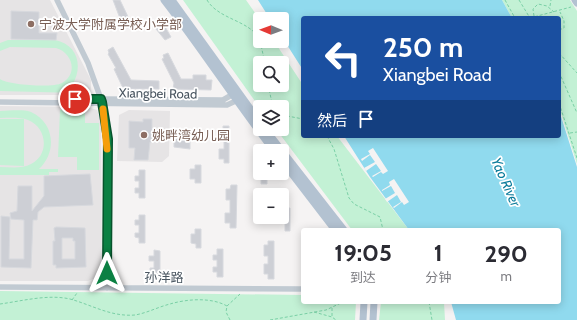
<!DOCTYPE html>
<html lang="zh">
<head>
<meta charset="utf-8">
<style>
	:root { --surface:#fff; --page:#f7f7f7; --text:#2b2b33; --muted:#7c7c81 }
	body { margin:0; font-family:Cabin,"Noto Sans SC",sans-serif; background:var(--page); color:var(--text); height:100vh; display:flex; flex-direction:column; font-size:15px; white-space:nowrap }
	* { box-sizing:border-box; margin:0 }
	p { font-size:13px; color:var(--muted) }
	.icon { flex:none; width:22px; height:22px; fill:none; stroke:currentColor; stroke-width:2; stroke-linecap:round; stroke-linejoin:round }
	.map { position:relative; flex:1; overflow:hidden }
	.drawer { position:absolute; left:301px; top:228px; width:260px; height:76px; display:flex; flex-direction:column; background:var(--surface); border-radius:4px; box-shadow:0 2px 10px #0003 }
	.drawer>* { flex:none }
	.top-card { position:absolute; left:301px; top:16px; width:260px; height:122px; border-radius:4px; box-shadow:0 2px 10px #0003; background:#1a4fa0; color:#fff; overflow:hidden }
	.needle { width:26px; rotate:271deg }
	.controls { position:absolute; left:253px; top:12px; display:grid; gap:8px }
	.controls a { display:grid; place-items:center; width:36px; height:36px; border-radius:4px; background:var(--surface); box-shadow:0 2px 10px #0003; font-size:20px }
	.pin { position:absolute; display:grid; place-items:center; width:34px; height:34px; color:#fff; margin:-17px; border:2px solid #fff; border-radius:50%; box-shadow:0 1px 4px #0007 }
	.me { position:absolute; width:44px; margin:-22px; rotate:0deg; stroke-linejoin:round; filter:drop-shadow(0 0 3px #0008) }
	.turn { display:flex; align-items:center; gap:14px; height:84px; padding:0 16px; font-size:18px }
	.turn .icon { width:52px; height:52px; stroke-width:2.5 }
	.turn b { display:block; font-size:28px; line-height:34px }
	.then { display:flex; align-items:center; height:38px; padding:0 16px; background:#0003; gap:8px; font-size:15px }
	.eta { display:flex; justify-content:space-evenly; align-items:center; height:68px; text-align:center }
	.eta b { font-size:24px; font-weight:700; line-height:28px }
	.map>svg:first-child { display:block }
</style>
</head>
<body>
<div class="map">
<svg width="577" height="320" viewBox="0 0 577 320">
	<rect width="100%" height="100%" fill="#f5f3f3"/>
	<path fill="#e6e4e5" d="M0,0H50L91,80V88L89,95H0Z
		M0,106L87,107L97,110L101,121L102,269L98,277L88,281H0Z
		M129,110L170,111L169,156L162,162L117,161L119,115Z"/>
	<path fill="#c3f1d5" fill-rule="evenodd" d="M183,0H246L260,20V41H274L303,85V136H337L409,230H352L276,129H282V107L260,108ZM260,63H282V85H260Z
		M502,0H570L577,11V164L559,107V18H512Z
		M55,40C77,44 84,66 72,85H77V93L0,91V79C8,85 53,88 62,83C78,74 73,53 56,48L10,47L0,51V43L8,40Z
		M60,110H85V123H99V170H77V157H58Z
		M0,111C10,111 22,109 31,112C55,123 57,152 39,169H58V172H49V175H0V167C10,167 22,169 31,164C50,155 47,127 28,120C20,117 9,118 0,118Z
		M0,119H24V166L0,165Z
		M0,291L303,295V302H356L355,320H0Z
		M381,302H444L445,320H379Z"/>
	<path fill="#90daee" d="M258,0H502L512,18H303V70L282,37V19H270Z
		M559,110L577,167V320H456L451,302H559V230H409L370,177L344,136H559Z"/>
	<path fill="#f5f3f3" d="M373,148L388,171L383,174L381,172L373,177L372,176L381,171L376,164L366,171L364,168L375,162L370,155L362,161L361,159L370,154L368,151Z
		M394,179L409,202L404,205L402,202L394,208L393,207L401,202L397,195L387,202L385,199L395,193L391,186L382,191V190L390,185L389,182Z"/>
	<path fill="#cdcfd5" stroke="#d7d9de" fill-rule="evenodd" d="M113,0H120L132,25L127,28L123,20L121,21Z
		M11,11L39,12V33H57L56,40L11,39Z
		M161,20L171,37L165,40L156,29L158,28L156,23Z
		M113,47L131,80L159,81V89H126L122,86L114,69L116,68L108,54L109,53L108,50Z
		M168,53L181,79H193V75H206V80H212L211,90L173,89L174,83L162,59L164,58L163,55Z
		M143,119H152V142H150L148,160H134L135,148H129V121L143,122Z
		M223,126H229V163H224V159H219V149H224V140H219V130H223Z
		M174,135L190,136V149L174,147Z
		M195,165H201V183H195V179H190V169H195Z
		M139,170H145V198H139V193H135V188H139V181H135V176H139Z
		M261,173H267V184H261Z
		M90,174L93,205L44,207L38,212L37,220H33L31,268L1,267V216L10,217L9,259H24V220L11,219L10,213L17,211L18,186H32V211L44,196V176Z
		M231,185H237L236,228H230V223H225V213H230V200H226V189H230Z
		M284,208H290V231H285V223H281V217L284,216Z
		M139,215H145V243H139V238L135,237V233H139V225H135V220H139Z
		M56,227L85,228L86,267L56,268V265H53V241H55L54,228ZM62,238H73V241H75V259H62Z
		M195,229H201V248H196V244L191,243V234H195Z
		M268,241H274V279H268V274H264V264H268V256H264V245H268Z
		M217,249H223V277H217V272H213V267H217V260H213V255H217Z
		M154,250L160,251V278H154V273H150V268H154V261H149V256H154Z"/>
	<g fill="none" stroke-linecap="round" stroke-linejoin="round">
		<path stroke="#7ad0a6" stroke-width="1" stroke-dasharray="3 2" stroke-linecap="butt" d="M207,0C219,20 250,20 260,40
			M505,0L515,18
			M519,0L530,18
			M550,6L551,0
			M534,16L533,9L538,4L547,6L554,12
			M530,18L571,7
			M559,30L564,28V21L560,12
			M260,41L265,63
			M559,53L577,73
			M559,72L577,113
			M268,85L273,107
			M559,103L577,158
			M282,115L303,119
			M570,133L577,132
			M327,136L334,149L349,198L354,204L380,217L383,230
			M72,300L77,293
			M429,302L432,320
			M0,304C22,301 48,294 70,299C92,305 111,317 135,315C147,313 158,307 170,304C187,299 211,297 227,306
			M314,312L332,317L336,320
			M332,316V308
			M230,320L226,312L227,306L240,294
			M270,320L326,310L343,302"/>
		<path stroke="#c1cad2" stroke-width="5.5" d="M57,0L88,63L102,102L108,139L107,288
			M104,99L223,100L235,93
			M0,102L227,105L240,99
			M0,287L303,289"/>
		<path stroke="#b3c2d1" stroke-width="7" d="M164,0C202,49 236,102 274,151
			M172,0L260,122
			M575,0L577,3
			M265,129L344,230
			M282,161L335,230
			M363,320L364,302
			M373,320L374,302"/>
	</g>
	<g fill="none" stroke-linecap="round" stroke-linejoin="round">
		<g stroke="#07532c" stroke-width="10">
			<path id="route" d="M75,99H101L102,102L108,139L107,273"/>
		</g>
		<use href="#route" stroke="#0b8043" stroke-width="7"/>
		<path stroke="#f59e0b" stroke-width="7" d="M103,109L107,149"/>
	</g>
	<g fill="#8d6e63" stroke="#fff" stroke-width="1.5">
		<circle cx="31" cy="24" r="4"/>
		<circle cx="144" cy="135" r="4"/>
	</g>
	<g text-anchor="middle" stroke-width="3.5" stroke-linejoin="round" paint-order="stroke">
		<g font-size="13" fill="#785e54" stroke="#fff" text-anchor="start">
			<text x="39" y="29">宁波大学附属学校小学部</text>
			<text x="152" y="140">姚畔湾幼儿园</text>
		</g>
		<g font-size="13" fill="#4a5661" stroke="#fff">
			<text transform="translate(158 93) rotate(1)" y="5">Xiangbei Road</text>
			<text x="164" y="282">孙洋路</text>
		</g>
		<g font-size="14" font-style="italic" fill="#0c7c9b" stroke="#fff">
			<text transform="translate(506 182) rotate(66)" y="5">Yao River</text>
		</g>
	</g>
</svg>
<div class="controls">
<a><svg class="needle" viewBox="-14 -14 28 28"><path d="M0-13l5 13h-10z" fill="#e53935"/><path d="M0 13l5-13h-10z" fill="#7c7c81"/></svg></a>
<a><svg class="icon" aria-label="search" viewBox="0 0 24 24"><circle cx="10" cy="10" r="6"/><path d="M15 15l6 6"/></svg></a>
<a><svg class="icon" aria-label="layers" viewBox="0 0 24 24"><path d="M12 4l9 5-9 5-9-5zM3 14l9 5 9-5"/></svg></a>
<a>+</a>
<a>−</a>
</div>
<div class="pin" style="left:75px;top:99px;background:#d93025"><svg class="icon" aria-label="arrive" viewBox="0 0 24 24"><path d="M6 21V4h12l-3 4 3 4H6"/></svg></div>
<svg class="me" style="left:107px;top:273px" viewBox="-20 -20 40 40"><path d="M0-17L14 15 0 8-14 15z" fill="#0b8043" stroke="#fff" stroke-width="4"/></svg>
<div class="top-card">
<div class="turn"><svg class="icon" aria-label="left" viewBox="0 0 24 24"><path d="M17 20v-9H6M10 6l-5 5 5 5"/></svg><div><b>250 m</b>Xiangbei Road</div></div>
<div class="then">然后<svg class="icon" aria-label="arrive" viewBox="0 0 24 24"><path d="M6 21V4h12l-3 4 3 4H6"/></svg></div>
</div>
<section class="drawer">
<div class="eta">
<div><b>19:05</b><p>到达</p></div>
<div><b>1</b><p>分钟</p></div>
<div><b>290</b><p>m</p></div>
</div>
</section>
</div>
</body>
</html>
